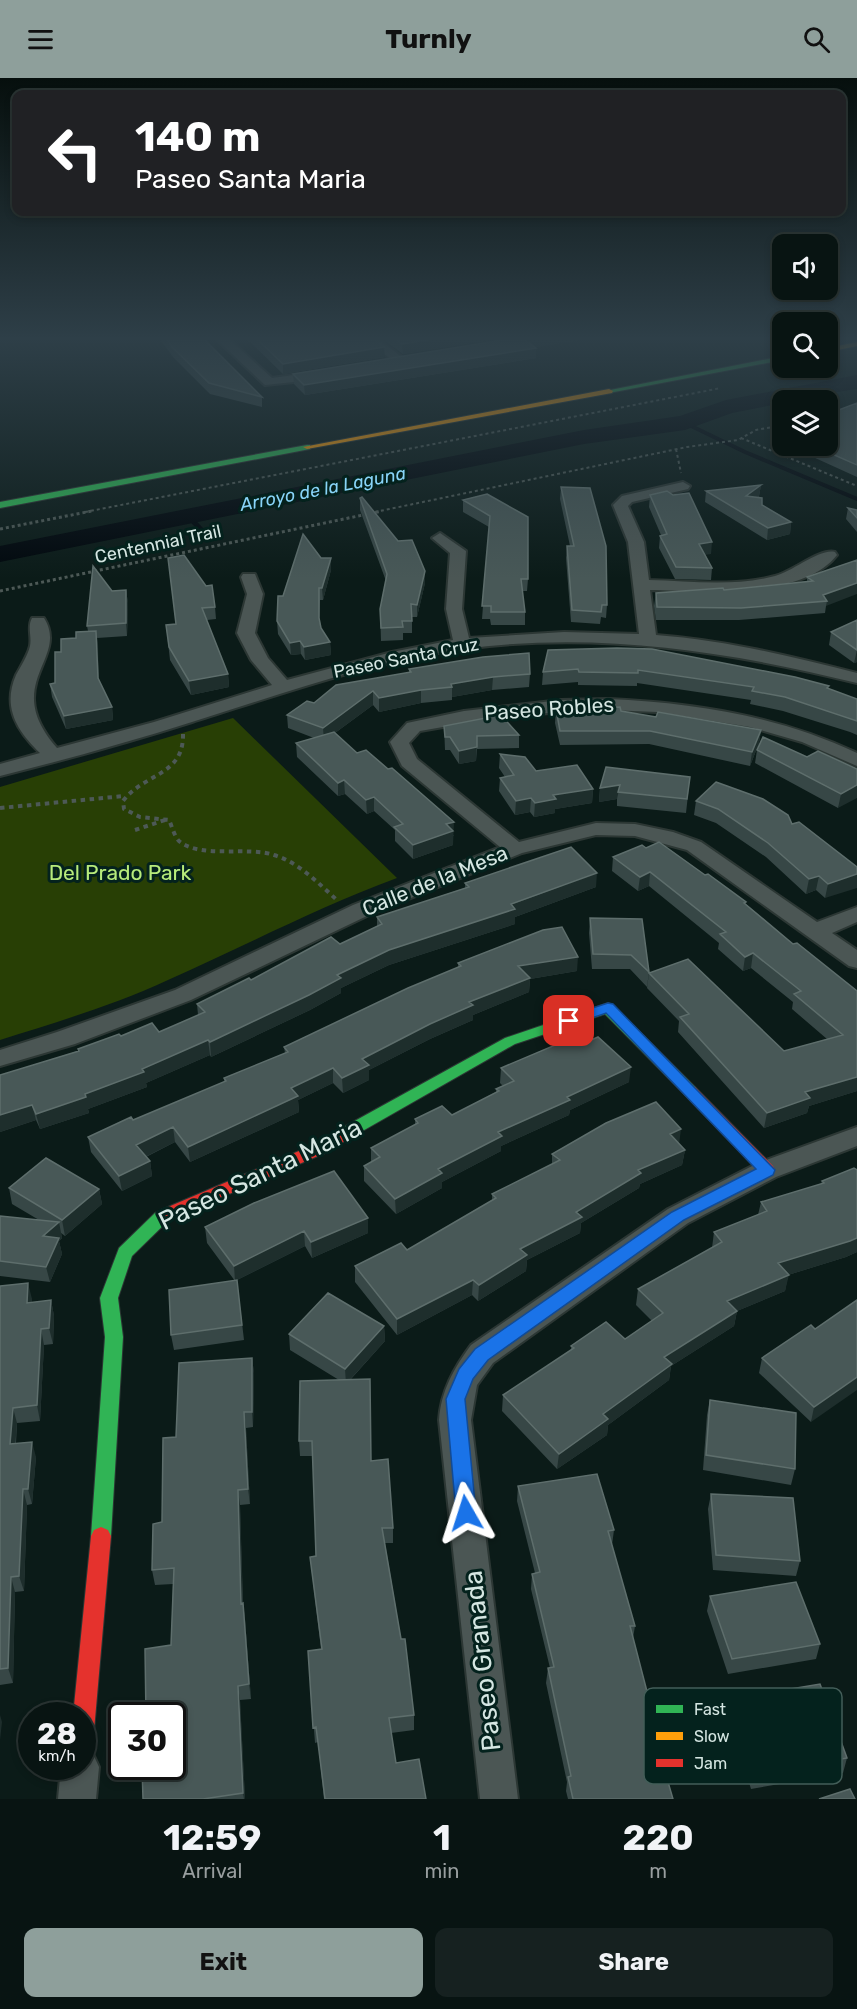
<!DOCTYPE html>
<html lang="en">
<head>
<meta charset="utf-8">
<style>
	:root { --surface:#081412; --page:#162120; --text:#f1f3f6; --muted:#989e9f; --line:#293332; --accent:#8e9f9b }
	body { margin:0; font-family:Rubik,sans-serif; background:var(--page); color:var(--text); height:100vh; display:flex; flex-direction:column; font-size:22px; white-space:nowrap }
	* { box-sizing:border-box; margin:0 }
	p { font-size:20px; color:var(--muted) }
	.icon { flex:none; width:33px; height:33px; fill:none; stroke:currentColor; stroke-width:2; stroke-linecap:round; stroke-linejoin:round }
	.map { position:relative; height:1721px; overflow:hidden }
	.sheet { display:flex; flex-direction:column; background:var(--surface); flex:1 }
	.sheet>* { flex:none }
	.guide { position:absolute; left:12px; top:12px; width:834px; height:126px; border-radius:12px; box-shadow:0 3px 9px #0003,0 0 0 2px var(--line); background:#202124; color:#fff; overflow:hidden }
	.controls { position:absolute; left:772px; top:156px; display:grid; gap:12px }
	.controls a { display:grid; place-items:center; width:66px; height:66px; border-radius:12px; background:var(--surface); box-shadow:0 3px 9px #0003,0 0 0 2px var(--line); font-size:30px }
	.speed { position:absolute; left:18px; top:1624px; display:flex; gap:12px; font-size:30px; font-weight:700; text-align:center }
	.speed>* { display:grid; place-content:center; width:78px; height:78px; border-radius:50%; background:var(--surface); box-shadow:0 3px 9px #0003,0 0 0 2px var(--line); line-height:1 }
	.speed small { font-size:15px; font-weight:400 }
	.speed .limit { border:3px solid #111; border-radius:9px; background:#fff; color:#111 }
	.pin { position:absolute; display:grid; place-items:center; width:51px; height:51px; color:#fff; margin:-26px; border-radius:12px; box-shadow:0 3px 9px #0006 }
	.me { position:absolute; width:66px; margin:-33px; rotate:354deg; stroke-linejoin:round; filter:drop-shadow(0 0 4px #0008) }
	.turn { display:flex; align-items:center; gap:21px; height:126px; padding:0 24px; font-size:27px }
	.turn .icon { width:78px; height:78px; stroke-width:2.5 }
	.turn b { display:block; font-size:42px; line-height:51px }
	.eta { display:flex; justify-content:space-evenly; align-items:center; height:102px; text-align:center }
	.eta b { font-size:36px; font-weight:700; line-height:42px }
	.action { display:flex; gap:12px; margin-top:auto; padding:12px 24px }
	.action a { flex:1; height:69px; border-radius:12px; background:var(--accent); color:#111; font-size:24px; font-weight:700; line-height:69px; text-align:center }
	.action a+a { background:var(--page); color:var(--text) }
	header { display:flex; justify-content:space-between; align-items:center; height:78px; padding:0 24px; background:var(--accent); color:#111; font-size:27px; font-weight:700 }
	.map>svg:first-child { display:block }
</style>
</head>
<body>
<header><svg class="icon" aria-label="menu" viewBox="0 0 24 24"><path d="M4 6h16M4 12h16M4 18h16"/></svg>Turnly<svg class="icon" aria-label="search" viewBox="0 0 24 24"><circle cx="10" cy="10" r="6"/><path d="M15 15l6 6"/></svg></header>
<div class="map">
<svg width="857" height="1721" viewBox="0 0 857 1721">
	<rect width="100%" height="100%" fill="#0b1b18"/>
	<path fill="#283f05" d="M233,640L397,800C318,829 245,868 168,902C114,927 57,944 0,962V709Z"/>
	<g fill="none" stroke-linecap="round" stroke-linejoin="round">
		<path stroke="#01080d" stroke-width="4" d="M685,345L745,374L857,421"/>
		<path stroke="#01080d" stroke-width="5" d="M189,439L210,461"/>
		<path fill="#01080d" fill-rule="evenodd" d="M857,297V311L783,322V325L732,335L685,352L584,366L0,484V468L584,352L680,338L726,322Z"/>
		<g stroke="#2c3734" stroke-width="4">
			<path id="street" d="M215,260H228L272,300L322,293L328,297L322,301L265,307Z
				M364,260H377L407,283L397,286Z
				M683,404L690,408L688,411L632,424L628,428L644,464L649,502C690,503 734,509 775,498C792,494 820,470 835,474L837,477C802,522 700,513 650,512L656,557C724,562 791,578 857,595V605C727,573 597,553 463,571C370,584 281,616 192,644C129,664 64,682 0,698V686L40,675C17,653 2,629 16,597C21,588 28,577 30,568C32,558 27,549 32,540H44C70,581 0,605 57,670L154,644L272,607L251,582L237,555L247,516L241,499L243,496H255L263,516L255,555L268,580L287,602L392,574L453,562L446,531L450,475L432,460L440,455L466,473L462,531L469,560L564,554L639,556L628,464L613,427L622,418Z
				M609,621C695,625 779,638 857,675V688L802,664L750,649L657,634L609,632L512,637L420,653L409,665L417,681L519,764L596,745L635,746L673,754L701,764L817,844L857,829V844L832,855L857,872V890L849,888L687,772L635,758L596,757L522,775L369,837L191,922L75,966L0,988V972L57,954L175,912L353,827L500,769L402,688L390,664L407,645L464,633L561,622Z
				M857,1049V1068L776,1099L688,1145L493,1285L477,1307L471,1342L518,1721H480L439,1342C441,1313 454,1290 471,1267L668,1131L758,1085Z
				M82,1671L93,1676L99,1689L96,1721H58L61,1689H82Z"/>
		</g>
		<g stroke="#2c3734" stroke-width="2">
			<path id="fast" d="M783,278V282L609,315L605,313Z
				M307,367H310V371L0,430V424Z
				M608,925L613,927L695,1009L698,1013L695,1017H685L605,936L515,966L345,1063H333L331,1059L333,1055L505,960Z
				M167,1130L173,1132L175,1136L132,1178L118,1220L123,1259L111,1458L108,1464L101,1467L94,1464L91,1458L105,1259L100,1220L119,1170L155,1135Z"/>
		</g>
		<g stroke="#2c3734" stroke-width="2">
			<path id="slow" d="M857,264V268L828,274V270Z
				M609,311L613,313L612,315L307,371L303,369Z"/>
		</g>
		<g stroke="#2c3734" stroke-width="2">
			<path id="jam" d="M690,1008L695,1009L773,1088L775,1092L773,1096L767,1098L761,1096L685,1017L682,1013L685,1009Z
				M339,1053L345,1055L347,1059L345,1063L325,1075L173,1140L167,1142L161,1140L159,1136L161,1132L313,1067Z
				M101,1449L108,1452L111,1458L93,1664L90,1672L82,1675V1638H73L91,1458L94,1452Z"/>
		</g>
		<path stroke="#4d5956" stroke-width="2" stroke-dasharray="3 3" stroke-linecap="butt" d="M784,298L826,290
			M741,360L857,408
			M676,371L681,395
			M85,434L721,310
			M375,434L687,369L738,362L756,352L783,347"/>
		<path stroke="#4d5956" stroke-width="3" stroke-dasharray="3 3" stroke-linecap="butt" d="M0,451L92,433
			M0,513L382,433"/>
		<path stroke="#4d5956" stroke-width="4" stroke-dasharray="4.5 4.5" stroke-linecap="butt" d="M183,656C184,698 144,695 123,723L124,731L140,739L169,742C172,748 174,758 179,763C200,781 248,768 274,777C300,785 319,806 338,823
			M0,730L124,718
			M135,752L165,742"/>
		<use href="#street" fill="#4b5654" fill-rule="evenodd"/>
		<use href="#fast" fill="#30b455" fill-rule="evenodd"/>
		<use href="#slow" fill="#ff9f0a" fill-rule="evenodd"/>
		<use href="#jam" fill="#e5322d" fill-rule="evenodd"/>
	</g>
	<path fill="#374746" d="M159,260H203L262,319V329L210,316L173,279Z
		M246,260H284L287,262L385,279L283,296Z
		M381,260H501L403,276Z
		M514,260H593L535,269L536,280L305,317L294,306L293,296Z
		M857,325V399L813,379V376L811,378L800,368H828Z
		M761,407L759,418L758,420L762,427L791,444L790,456L767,462L705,424L706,413Z
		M561,409L607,527L606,540L601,539L600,546L571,544L566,480L567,468H570L560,421Z
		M487,416L528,501L527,513H522L525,534V547H491L490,541H482L489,449L463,434V422Z
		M650,417L711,476H705L712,490L711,502L675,501L659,470L660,458L661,457L649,429Z
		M360,420L425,493V505L417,539H412V555H403V562L381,563L380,531L386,503L360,432Z
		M848,430L857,432V454L846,441Z
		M168,480L215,529L216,541L207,542L228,596L229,609L191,617L170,582L166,547H176Z
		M321,480L331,492L323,522H320L319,544L321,550L330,564L331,577L305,582L301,576L291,577L278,556L277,543L283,518Z
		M857,482L826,528L825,535L739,542H656L654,528L656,515L724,512L807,503V499Z
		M126,512L128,525L127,558L97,560L99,603L112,629L113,642L66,651L52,619L50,606L55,605L61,574L76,560L88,553L87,548L112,513Z
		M857,542V584L854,585L829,567L831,554Z
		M548,572L829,608L828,611L857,621V657L850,654L783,633L750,626L751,622L637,605V608L578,607V604L542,607L543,594Z
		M409,591L530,596L529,609L492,612L452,619V622L421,625L379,634L373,627L335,655L357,675L454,758H453V767L413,781L395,763V752L374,733L367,736L345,716L338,718L297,679L296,665L314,660L288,650L287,637L314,625L409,594Z
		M556,631L621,633L656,639L761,652L759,665L750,688L649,666L560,667L555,645Z
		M444,648L519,657V670L477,671L476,683L459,686L450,672H445Z
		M757,672L807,679L857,691L838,730L755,685Z
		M500,676L536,693L593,711L592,725L555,731V735L534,739L530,734L515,737L499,713L500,700L505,699L499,690Z
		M690,699L686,735L617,728V721L599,724L600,710Z
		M696,723L792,746L857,789L825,820L816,812L806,816L766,779L716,745L694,737Z
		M646,770L705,797L746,824V826L793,866L857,913V1013L809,1028L807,1035L764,1050L678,954L679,943L647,910L649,895L784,973L827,961L792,931L793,924L751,890L743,893L718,871L719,865L649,808L638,813L612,793L613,779Z
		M465,805L596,809L515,839V846L389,887L341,910V915L310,932L211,979L210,977L146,1005L147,1009L88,1031L89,1035L40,1051L36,1042L0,1054V997L78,973V971L121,958L159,954L198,937L197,926L251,902L340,866L377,848V839L465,810Z
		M590,840L642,841L649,894L647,909L630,891H592L589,855Z
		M458,885L577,893L530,901L529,914L473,937V942L430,961L369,992V1002L343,1015L333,1005L298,1022L299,1034L190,1084L175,1064L146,1079L150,1083L152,1098L122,1113L91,1074L88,1059L133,1042L224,1004V1000L285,975L284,969L458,890Z
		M582,966L629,1004L570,1032L569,1037L501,1068V1073L442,1104V1110L396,1136L364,1103V1088L371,1084V1070L415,1047V1041L452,1037L496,1014V1011L503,1008L500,1005L501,990Z
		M679,1066L685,1072L682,1087L640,1106L639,1110L581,1145L580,1155L527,1182L526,1193L478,1223L472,1217L397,1257L355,1204V1188L407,1172L492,1122V1116L552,1086V1076Z
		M857,1092V1174L846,1179L788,1197L785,1213L737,1233L734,1248L671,1288L669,1302L608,1347L607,1357L557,1391L502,1333L503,1317L571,1272V1268L625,1261L652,1243L636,1227L638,1211L712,1170L714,1154L758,1137L761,1124L821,1106L822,1103Z
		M9,1110L99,1111L102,1126L65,1158L61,1155L62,1160L59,1163L62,1176L50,1204L0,1198V1138L39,1142L12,1126Z
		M205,1149L368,1155L312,1180L305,1168L237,1202L244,1262L174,1272L171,1257L235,1203L207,1165Z
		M0,1208L32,1221L31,1225L51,1222L54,1238L53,1266L44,1267L40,1343L17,1345L16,1365L36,1379L32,1426L27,1427L24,1513L15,1514L13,1605L0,1607Z
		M857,1222L811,1344L759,1295L762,1280L815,1251Z
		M384,1248L385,1263L351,1301L371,1383L393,1450V1465H385L414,1637V1652L391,1655L396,1685L426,1721H324L318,1664L315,1665L308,1573L321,1571L310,1479L316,1478L313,1378H300L299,1363L339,1302L290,1272L289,1256Z
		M252,1280L254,1295L253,1349L246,1350L250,1426L240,1427L243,1526V1525L245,1541L251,1621L240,1622L245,1721H143L171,1567L173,1506L155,1507L152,1492L162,1444L176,1359Z
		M710,1322L795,1391L791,1407L703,1392L707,1337Z
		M518,1408L614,1452L612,1467L635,1548L633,1560L657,1652L656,1660L673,1721H568L566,1713L567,1704L546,1605L548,1590H550L531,1511L532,1496L535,1495L517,1423Z
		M711,1416L800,1483L796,1498L713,1492L708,1431Z
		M710,1518L820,1566L816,1581L728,1596L707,1533Z
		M731,1621L847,1680L843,1695L751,1711L728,1636Z"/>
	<path fill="#1e2e2c" d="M439,260H501L403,276L402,266Z
		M529,260H593L523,271L524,261Z
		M384,269L385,279L283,296V286Z
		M536,270V280L305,317L304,307Z
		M812,368H815L813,376L811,378Z
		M761,407L759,418L745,429L746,418Z
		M791,444L790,456L767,462L768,450Z
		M712,464L711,476L698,478L699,466Z
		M331,480V492L323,522L322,510Z
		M425,493V505L417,539V527Z
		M857,505V516L826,528L827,523L823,517Z
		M126,512L128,525L127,558L126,545Z
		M96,553L98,565L99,613L98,600Z
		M300,563L301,576L291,577L290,565Z
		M330,564L331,577L305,582L304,569Z
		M857,571V584L854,585L857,572Z
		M228,596L229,609L191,617L189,603Z
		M493,599L492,612L452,619V609L451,606Z
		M421,612V625L379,634V620Z
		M373,613V627L324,663L323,650Z
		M112,629L113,642L66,651L64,638Z
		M761,652L759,665L750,688L752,674Z
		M477,658L476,683L459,686V673Z
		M857,699V720L838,730L841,716Z
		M344,702L345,716L338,718V705Z
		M620,707L617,721L599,724L600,710Z
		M593,711L592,725L555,731V735L534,739L535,725L553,717Z
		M374,719V733L367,736L366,722Z
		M531,720L530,734L515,737L516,723Z
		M454,744L453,767L413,781V767L446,746Z
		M650,794L649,808L638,813L640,799Z
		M597,795L596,809L515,839V846L389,887L341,910V915L310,932L211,979L210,964L337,897L389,872Z
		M857,796V810L825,820L828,806Z
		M819,798L816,812L806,816L809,801Z
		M753,875L751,890L743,893L745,879Z
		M578,879L577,893L530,901L529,914L473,937V942L430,961L369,992V1002L343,1015L342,1000L362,981L469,924L518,888Z
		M208,962L210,977L146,1005L147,1009L88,1031L89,1035L40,1051L36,1036L85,1016Z
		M631,989L629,1004L570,1032L569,1037L501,1068V1073L442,1104V1110L396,1136L395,1121L438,1091L498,1054L567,1019Z
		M333,990V1005L298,1022L299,1034L190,1084L188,1069L291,1010Z
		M857,999V1013L809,1028L807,1035L764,1050L767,1035L805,1014Z
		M32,1027L36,1042L0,1054V1037Z
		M173,1049L175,1064L139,1082L136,1067Z
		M681,1051L679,1067L670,1056Z
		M685,1072L682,1087L640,1106L639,1110L581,1145L580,1155L527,1182L526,1193L478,1223L479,1207L520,1171L638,1092Z
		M150,1083L152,1098L122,1113L119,1098Z
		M99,1111L102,1126L65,1158L62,1142Z
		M368,1140V1155L312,1180L311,1164Z
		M59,1144L62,1160L59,1163L62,1176L50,1204L46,1189L43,1158Z
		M304,1153L305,1168L235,1203L234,1188Z
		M857,1160V1174L846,1179L775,1201L778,1185Z
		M789,1197L785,1213L737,1233L734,1248L671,1288L669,1302L608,1347L607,1357L557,1391L559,1376L664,1279L727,1223Z
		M473,1202L472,1217L397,1257V1241Z
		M28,1205L32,1221L31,1241L27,1225Z
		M51,1222L54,1238L53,1266L49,1250Z
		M384,1248L385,1263L346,1306L345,1291Z
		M41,1251L44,1267L40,1343L37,1327Z
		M252,1280L254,1295L253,1349L252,1334Z
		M857,1299V1312L811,1344L814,1329Z
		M13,1330L17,1345L14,1381L10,1366Z
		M244,1334L246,1350L250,1426L248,1411Z
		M32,1364L36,1379L32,1426L28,1411Z
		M23,1411L27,1427L24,1513L19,1498Z
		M238,1412L240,1427L243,1541L241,1526Z
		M11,1499L15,1514L13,1605L8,1590Z
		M243,1525L245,1541L251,1621L249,1606Z
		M238,1608L240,1622L245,1721H244L243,1715Z
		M0,1637L2,1644L0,1662Z"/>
	<path fill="#485857" stroke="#5e6e6c" stroke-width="1.5" d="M166,260H203L262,319L209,305L172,269Z
		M256,260H284L287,262V260H373L384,269L283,286Z
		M394,260H439L402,266Z
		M514,260H529L524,261L536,270L304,307L293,296Z
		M857,325V387L814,368H828V336Z
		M761,407L746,418L762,420V427L791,444L768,450L706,413Z
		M561,409L590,410L606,468L607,527H602L601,534L572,532L567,468H574Z
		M667,413L673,417L689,415L712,464L699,466L712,490L676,489L660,458L667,456L650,417Z
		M487,416L528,439V501H521L525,534H491V528H482L490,438L463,422Z
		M362,419L398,463L412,462L425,493L417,527L411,526L412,543H402L403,549L381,550L380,531L387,496L360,420Z
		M848,430L857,432V440Z
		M303,456L321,480H331L322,510H319V540L321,550L330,564L304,569L300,563L290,565L277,543L278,518H283Z
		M184,477L206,508L212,507L215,529L202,530L228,596L189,603L169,569L166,547L176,546L168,480Z
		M857,482V505L823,517L827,523L741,530L657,529L656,515L723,510L724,512L813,503L807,499Z
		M93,488L112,513L126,512V545L87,548Z
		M857,542V572L831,554Z
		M96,553L98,600L112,629L64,638L50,606L55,605V574H61V561L76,560V554Z
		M617,570L652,571L795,599L829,608L827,610L857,621V643L785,619L752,613L754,609L638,592V595L579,594L578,591L543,594L548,572Z
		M529,575L530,596L493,599L451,606L452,609L421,612L379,620L373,613L323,650L287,637L307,623L314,625L336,607L411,594L409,591L483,579Z
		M620,629L621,633L656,639L658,634L761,652L752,674L650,653H560L556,631Z
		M501,637L519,657L477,658V669L459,673L450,659H445L444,648Z
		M334,654L357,675L366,672L388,691L392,690L454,744L446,746L453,753L413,767L394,749L403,746L374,719L366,722L344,702L338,705L296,665Z
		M763,659L807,679L818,673L857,691V707L841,716L757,672Z
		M500,676L525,679L536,693L577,687L593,711L553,717L556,721L535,725L531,720L516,723L500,700L514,697Z
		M606,689L690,699L687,721L618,714L620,707L600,710Z
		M716,704L763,721L788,737L792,746L799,744L857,789V796L828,806L819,798L809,801L768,765L718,731L696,723Z
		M659,764L705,797L708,796L746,824L744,825L793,866L797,865L857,913V999L805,1014L810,1020L767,1035L680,939L689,936L649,895L688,881L784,973L843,957L794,916L801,913L753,875L745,879L720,856L726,854L650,794L640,799L613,779L642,767L646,770Z
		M571,769L597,795L511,826L515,831L389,872L337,897L341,900L309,917L210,964L208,962L142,991L144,994L85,1016L86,1019L36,1036L32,1027L0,1037V997L79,973L78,971L119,956L121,958L152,945L159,954L205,934L197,926L249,900L251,902L331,859L340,866L382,846L377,839L469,809L465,805Z
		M590,840L642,841L649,894L631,877L593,876Z
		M562,849L578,879L518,888L530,900L469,924L473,927L430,946L362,981L369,987L342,1000L333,990L291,1010L298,1018L188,1069L173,1049L136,1067L150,1083L119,1098L88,1059L131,1039L133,1042L226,1003L224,1000L288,974L284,969L408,910L461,888L458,885L543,852Z
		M574,959L582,966L598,959L631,989L567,1019L570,1022L498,1054L502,1058L438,1091L442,1095L395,1121L364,1088L380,1079L371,1070L418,1045L415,1041L442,1028L452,1037L499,1013L496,1011L514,1003L501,990Z
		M656,1024L681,1051L670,1056L685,1072L638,1092L641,1095L576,1134L582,1139L520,1171L527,1177L479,1207L473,1202L397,1241L355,1188L401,1165L407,1172L496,1120L492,1116L560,1082L552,1076L606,1045Z
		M46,1080L99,1111L62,1142L9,1110Z
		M854,1090L857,1092V1160L850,1163L778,1185L789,1197L727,1223L737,1233L664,1279L672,1286L603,1336L608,1341L559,1376L503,1317L574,1270L571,1268L606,1244L625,1261L663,1235L638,1211L722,1164L714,1154L767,1133L761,1124L824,1105L822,1103Z
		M334,1093L368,1140L311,1164L304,1153L234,1188L205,1149L254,1125Z
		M0,1138L59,1144L43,1158L59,1160L46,1189L0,1183Z
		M237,1202L242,1247L171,1257L169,1212Z
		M28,1205L27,1225L51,1222L49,1250L41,1251L37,1327L13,1330L10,1366L32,1364L28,1411H23L19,1498L11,1499L8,1590L0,1591V1208Z
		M328,1215L384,1248L345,1291L289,1256Z
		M857,1222V1299L814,1329L762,1280L811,1247L815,1251Z
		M252,1280V1334H244L248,1411L238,1412L241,1526L243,1525L249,1606L238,1608L243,1715L203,1721H143L142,1689H172V1638H146L145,1571L171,1567L174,1490L152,1492L153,1446L162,1444L163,1360L176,1359L179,1285Z
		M370,1301L371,1383L388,1381L393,1450H382L401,1561H405L414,1637L389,1640L396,1685L419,1681L426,1721H325L316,1649L313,1650L308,1573L322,1571L310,1479L316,1478L312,1363H299L300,1303Z
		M710,1322L796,1335L795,1391L706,1377Z
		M597,1396L614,1452L608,1453L635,1548H630L657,1652L653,1653L673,1721H573L568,1699L571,1698L548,1590L554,1589L532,1496L540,1494L518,1408Z
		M711,1416L793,1420L800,1483L716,1477Z
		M796,1504L820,1566L732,1581L710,1518Z
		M820,1606L847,1680L755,1697L731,1621Z
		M850,1711L855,1721H819Z"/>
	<linearGradient id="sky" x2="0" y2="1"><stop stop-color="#060f0d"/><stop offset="0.52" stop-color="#2e3f48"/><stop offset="1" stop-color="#2e3f48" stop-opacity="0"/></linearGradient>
	<rect width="857" height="501" fill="url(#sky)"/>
	<path fill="#1a73e8" stroke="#114b97" stroke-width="1.5" d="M608,925L613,926L775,1092L773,1097L684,1142L488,1282L473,1301L465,1321L476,1435L473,1441L466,1444L459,1441L456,1435L446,1321L459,1291L475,1271L672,1134L756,1091L606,935L569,948L562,943L564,939Z"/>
	<g text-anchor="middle" stroke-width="6" stroke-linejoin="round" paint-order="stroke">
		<g font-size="18" font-style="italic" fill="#88d4f8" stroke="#04221d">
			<text transform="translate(323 411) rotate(-11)" y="6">Arroyo de la Laguna</text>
		</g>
		<g font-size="18" fill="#d5e6e2" stroke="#04221d">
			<text transform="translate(158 466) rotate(-12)" y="6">Centennial Trail</text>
			<text transform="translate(406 580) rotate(-11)" y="6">Paseo Santa Cruz</text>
		</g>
		<g font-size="21" fill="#d5e6e2" stroke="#04221d">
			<text transform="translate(549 631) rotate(-4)" y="7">Paseo Robles</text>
			<text transform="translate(435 803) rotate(-22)" y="7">Calle de la Mesa</text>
		</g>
		<g font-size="21" fill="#b7eb7b" stroke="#04221d">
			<text x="120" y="802">Del Prado Park</text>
		</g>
		<g font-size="26" fill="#d5e6e2" stroke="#04221d">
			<text transform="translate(260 1096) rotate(-26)" y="9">Paseo Santa Maria</text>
			<text transform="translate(482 1583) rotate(-96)" y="9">Paseo Granada</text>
		</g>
	</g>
	<rect x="644" y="1610" width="198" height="96" rx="9" fill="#04221d" stroke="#435d58" stroke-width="1.5"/>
	<rect x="656" y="1627" width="27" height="8" fill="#30b455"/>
	<rect x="656" y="1654" width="27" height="8" fill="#ff9f0a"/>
	<rect x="656" y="1681" width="27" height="8" fill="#e5322d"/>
	<g font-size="16" fill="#d5e6e2">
		<text x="694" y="1637">Fast</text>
		<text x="694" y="1664">Slow</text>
		<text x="694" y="1691">Jam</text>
	</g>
</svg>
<div class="controls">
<a><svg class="icon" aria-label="sound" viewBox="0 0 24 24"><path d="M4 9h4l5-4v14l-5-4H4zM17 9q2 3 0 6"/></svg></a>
<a><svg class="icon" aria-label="search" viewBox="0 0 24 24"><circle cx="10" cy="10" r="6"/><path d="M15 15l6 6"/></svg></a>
<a><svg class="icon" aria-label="layers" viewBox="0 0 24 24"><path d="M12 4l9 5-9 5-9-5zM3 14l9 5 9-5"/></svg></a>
</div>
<div class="speed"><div>28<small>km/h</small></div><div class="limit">30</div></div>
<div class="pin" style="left:569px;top:943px;background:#d93025"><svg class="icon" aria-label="arrive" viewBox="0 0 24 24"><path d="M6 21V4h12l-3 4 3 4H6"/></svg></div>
<svg class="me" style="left:466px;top:1435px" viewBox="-20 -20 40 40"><path d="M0-17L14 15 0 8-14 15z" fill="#1a73e8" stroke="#fff" stroke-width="4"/></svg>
<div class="guide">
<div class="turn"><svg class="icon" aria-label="left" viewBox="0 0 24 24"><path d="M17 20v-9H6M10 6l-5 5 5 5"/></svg><div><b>140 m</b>Paseo Santa Maria</div></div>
</div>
</div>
<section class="sheet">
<div class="eta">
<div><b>12:59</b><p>Arrival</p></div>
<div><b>1</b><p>min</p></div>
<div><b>220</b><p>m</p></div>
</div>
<div class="action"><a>Exit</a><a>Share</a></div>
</section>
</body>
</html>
